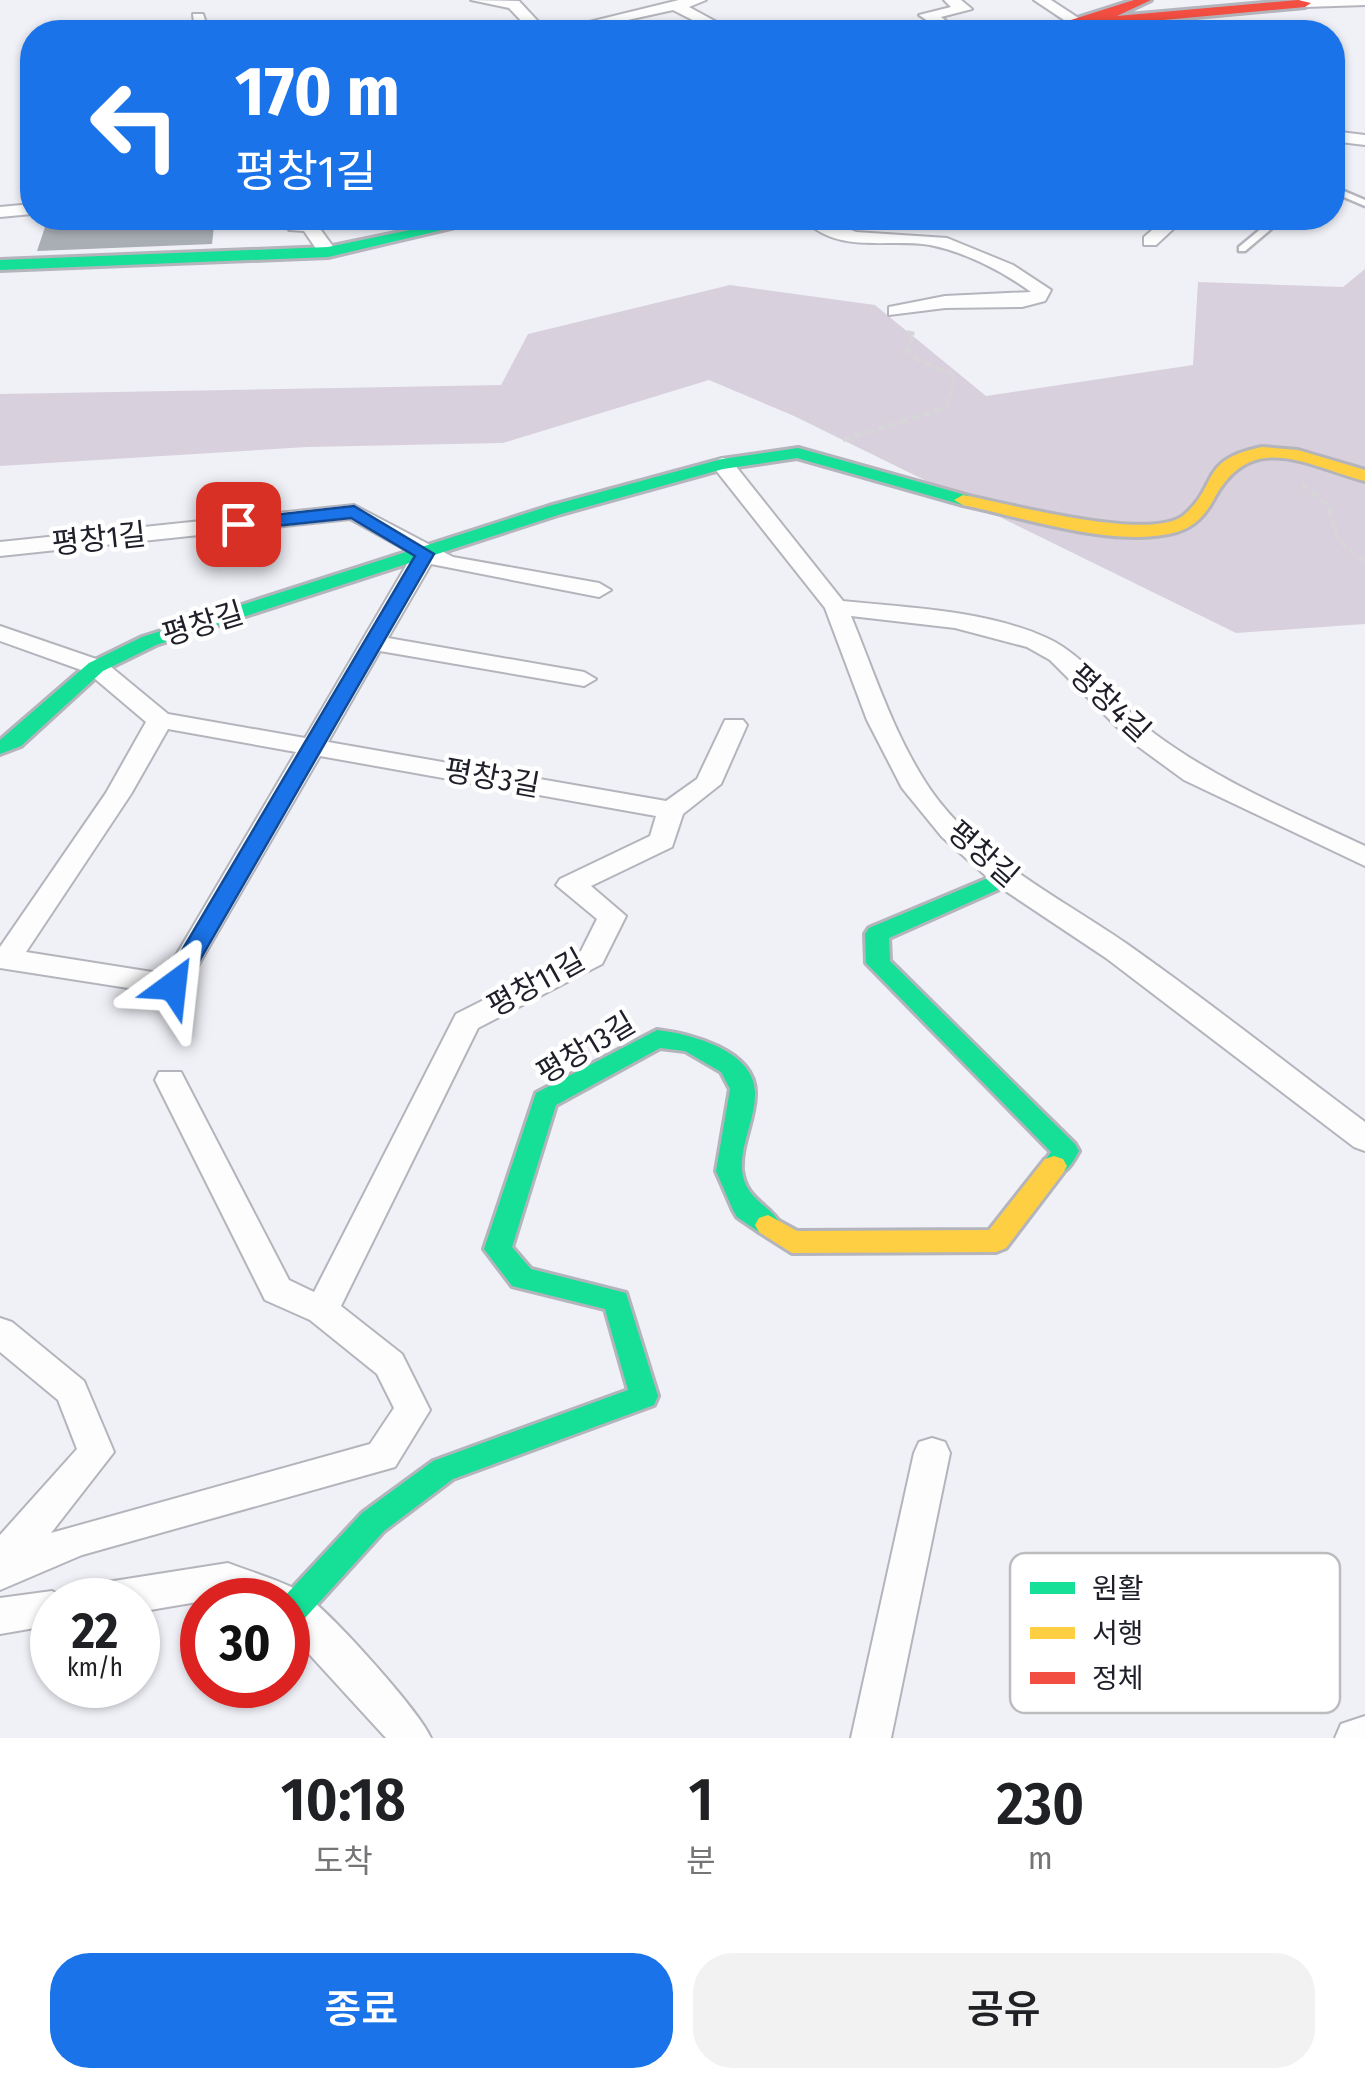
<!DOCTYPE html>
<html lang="ko">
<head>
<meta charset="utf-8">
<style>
	:root { --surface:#fff; --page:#f2f2f2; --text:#202124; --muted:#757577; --accent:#1a73e8 }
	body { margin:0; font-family:"Fira Sans Condensed","Noto Sans KR",sans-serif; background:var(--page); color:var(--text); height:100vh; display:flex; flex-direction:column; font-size:38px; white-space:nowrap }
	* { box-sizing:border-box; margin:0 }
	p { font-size:32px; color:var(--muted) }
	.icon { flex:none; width:55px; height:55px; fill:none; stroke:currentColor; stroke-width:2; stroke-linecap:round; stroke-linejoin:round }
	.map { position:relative; height:1738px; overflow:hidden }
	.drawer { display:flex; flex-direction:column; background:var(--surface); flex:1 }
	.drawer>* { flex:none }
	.banner { position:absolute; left:20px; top:20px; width:1325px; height:210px; border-radius:40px; box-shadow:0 2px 8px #0004; background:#1a73e8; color:#fff; overflow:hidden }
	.speed { position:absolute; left:30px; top:1578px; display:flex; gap:20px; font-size:50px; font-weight:700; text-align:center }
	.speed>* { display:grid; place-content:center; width:130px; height:130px; border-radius:50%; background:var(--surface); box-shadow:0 2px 8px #0004; line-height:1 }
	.speed small { font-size:25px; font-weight:400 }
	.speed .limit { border:15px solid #d22; background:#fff; color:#111 }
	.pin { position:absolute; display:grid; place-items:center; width:85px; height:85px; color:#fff; margin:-42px; border-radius:20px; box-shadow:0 5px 15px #0006 }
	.me { position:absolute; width:110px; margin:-55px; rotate:30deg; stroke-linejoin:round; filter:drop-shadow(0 0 8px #0008) }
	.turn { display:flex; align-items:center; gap:35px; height:210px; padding:0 50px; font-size:45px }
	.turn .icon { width:130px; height:130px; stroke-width:2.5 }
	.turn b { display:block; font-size:70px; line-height:85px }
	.eta { display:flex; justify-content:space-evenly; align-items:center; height:170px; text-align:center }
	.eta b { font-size:60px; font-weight:600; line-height:70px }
	.button { display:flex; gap:20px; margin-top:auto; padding:20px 50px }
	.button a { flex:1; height:115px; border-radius:40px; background:var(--accent); color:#fff; font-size:40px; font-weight:600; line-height:115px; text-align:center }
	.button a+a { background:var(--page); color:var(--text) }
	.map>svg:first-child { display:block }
</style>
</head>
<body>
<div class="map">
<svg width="1365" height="1738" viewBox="0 0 1365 1738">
	<rect width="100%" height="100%" fill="#f0f1f7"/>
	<path fill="#d9d0dd" d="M1365,269V624L1236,633L794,416L709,380L503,443L307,447L0,466V394L501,385L528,334L730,285L875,305L986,396L1193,365L1198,282L1343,287Z"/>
	<path fill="#a9adb4" d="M48,218H215L212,244L37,251Z"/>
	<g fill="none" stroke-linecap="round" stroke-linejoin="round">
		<g stroke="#b4b4bc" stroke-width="5">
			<path id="lane" d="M1332,186L1365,200V206L1332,192Z
				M1274,218H1284L1245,251H1239V247Z"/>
		</g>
		<g stroke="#b4b4bc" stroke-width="4">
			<path id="street" d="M471,0L519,1L548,32L679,0H706L689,7L735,32H716L673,10L573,32H532L509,8Z
				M944,0H961L972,9L941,17L961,32H944L919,15L951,7Z
				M1034,0H1051L1086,23L1073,26Z
				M1300,0H1365V5L1305,7L1300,6Z
				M193,14H203L209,32H195Z
				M1332,131L1365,135V145L1332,141Z
				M32,204V214L0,217V207Z
				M281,218L315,222L337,252L321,256L304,231L289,230Z
				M803,218H823L856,232L947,238L1013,265L1051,290L1045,301L1022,307L945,308L889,315V307L945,296L1031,292C1002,271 965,252 930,245C887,238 836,255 803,218Z
				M1166,218H1185L1156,245H1144V237Z
				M722,458L730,459L843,601C909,608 985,610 1047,638C1091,658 1117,706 1155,734C1220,782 1293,812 1365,846V866L1184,780L1132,742L1050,660L1027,647L955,628L851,616C874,672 893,732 926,783C973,856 1058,896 1127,944C1208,1001 1286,1063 1365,1122V1151L1354,1147L1106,958L995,884L942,837L902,788L867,720L825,608L711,464Z
				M354,505L453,557L599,583L611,590L599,597L431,564L388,638L584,672L596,679L584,686L380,651L328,742L666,801L697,779L725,720H743L747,725L721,784L683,814L672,847L591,886L626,916L602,964L478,1028L341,1306L402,1354L430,1410L395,1467L82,1555L0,1590V1535L77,1449L58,1400L0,1352V1318L12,1322L84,1381L114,1452L51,1533L370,1444L394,1408L377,1374L310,1320L265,1300L155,1080L159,1072H181L289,1280L314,1292L456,1014L581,951L597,919L556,885L560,879L650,836L656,816L320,756L183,992L173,995L0,968V947L106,793L146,722L87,672L0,641V626L105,662L168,714L305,738L413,554L350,519L0,556V542ZM168,729L296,752L165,974L26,952L131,794Z
				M932,1438L945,1442L950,1453L891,1738H851L914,1453L919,1442Z
				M228,1563C251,1572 280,1580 301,1592C327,1608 419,1710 431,1738H386L288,1631V1600L227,1597L138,1612V1600H82L88,1588L101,1583Z
				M52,1591L68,1600H52V1625L0,1634V1598Z
				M1365,1716V1738H1335L1341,1724Z"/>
		</g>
		<g stroke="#b4b4bc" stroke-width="6">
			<path id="fast" d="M468,218H493L328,257L0,270V260L328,247Z
				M798,448L969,496L972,500L963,505L797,458L723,469L561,514L156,645L103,671L21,746L0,754V740L89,663L142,637L549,506L722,459Z
				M1005,871L1016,878L1013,883L889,938L890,961L1075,1144L1079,1151C1071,1166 1063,1179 1045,1173L1041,1166L1051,1152L866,963L865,934L869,928Z
				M657,1030C690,1034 754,1050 755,1092C756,1118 740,1144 742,1170C745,1200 771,1205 781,1225L777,1232L768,1235L759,1232L737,1217L733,1210L716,1171L730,1089L721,1072L685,1051L660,1048L556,1105L512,1247L531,1269L626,1293L658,1396L654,1405L453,1479L384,1531L305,1618L294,1622L288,1620V1600L283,1598L362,1513L433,1461L628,1390L605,1309L512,1286L484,1249L536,1093Z"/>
		</g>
		<g stroke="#b4b4bc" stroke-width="6">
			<path id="slow" d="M1262,447L1298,450L1365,470V481C1308,466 1253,429 1215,497C1206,514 1196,526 1177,532C1115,549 1025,518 963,505L954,500L963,495C1006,503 1151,543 1184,515C1220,484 1198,460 1262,447Z
				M1054,1156L1063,1159L1067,1166L1063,1173L1006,1248L996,1252L792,1253L759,1232L755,1225L759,1218L768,1215L797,1231L989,1230L1045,1159Z"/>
		</g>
		<g stroke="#b4b4bc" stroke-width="6">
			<path id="jam" d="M1134,0H1151L1117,16L1298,0L1311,3L1305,7L1033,32Z"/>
		</g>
		<path stroke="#d6d6d8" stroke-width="4" stroke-dasharray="8 4" stroke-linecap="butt" d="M843,440L948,407L955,375L918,360L907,350L915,334L903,331
			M1302,484L1328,506L1338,540L1365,562"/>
		<use href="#lane" fill="#fdfdfe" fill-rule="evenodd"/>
		<use href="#street" fill="#fdfdfe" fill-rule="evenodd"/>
		<use href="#fast" fill="#16e098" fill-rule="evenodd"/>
		<use href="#slow" fill="#ffcf43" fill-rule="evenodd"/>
		<use href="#jam" fill="#f24e42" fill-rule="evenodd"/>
	</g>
	<path fill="#1a73e8" stroke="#114b97" stroke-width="2.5" d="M354,506L434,554L182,991H165L161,986L415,556L351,518L238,530L229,524L238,519Z"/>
	<g text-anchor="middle" stroke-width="9" stroke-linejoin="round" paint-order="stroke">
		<g font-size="30" fill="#1e1f29" stroke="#fff">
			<text transform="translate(99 539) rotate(-6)" y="10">평창1길</text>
			<text transform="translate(203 624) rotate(-17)" y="10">평창길</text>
			<text transform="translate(1110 703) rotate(43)" y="10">평창4길</text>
			<text transform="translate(492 778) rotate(10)" y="10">평창3길</text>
			<text transform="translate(983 854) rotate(41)" y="10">평창길</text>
			<text transform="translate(536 983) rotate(-29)" y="10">평창11길</text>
			<text transform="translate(586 1048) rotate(-31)" y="10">평창13길</text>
		</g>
	</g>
	<rect x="1010" y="1553" width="330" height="160" rx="15" fill="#fff" stroke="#bcbcbf" stroke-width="2.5"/>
	<rect x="1030" y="1582" width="45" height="12" fill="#16e098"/>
	<rect x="1030" y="1627" width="45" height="12" fill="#ffcf43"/>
	<rect x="1030" y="1672" width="45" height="12" fill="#f24e42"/>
	<g font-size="28" fill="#1e1f29">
		<text x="1092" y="1598">원활</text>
		<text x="1092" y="1643">서행</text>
		<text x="1092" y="1688">정체</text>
	</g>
</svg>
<div class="speed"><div>22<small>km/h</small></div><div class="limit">30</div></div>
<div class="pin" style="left:238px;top:524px;background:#d93025"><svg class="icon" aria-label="arrive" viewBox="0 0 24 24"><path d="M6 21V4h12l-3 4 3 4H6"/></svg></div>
<svg class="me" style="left:173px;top:986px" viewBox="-20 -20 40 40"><path d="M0-17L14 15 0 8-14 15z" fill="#1a73e8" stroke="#fff" stroke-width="4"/></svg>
<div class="banner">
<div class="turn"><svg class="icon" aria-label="left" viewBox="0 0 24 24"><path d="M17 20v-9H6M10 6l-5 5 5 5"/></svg><div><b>170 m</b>평창1길</div></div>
</div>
</div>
<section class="drawer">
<div class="eta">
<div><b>10:18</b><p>도착</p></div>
<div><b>1</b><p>분</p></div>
<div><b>230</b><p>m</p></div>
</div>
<div class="button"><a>종료</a><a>공유</a></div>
</section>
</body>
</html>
